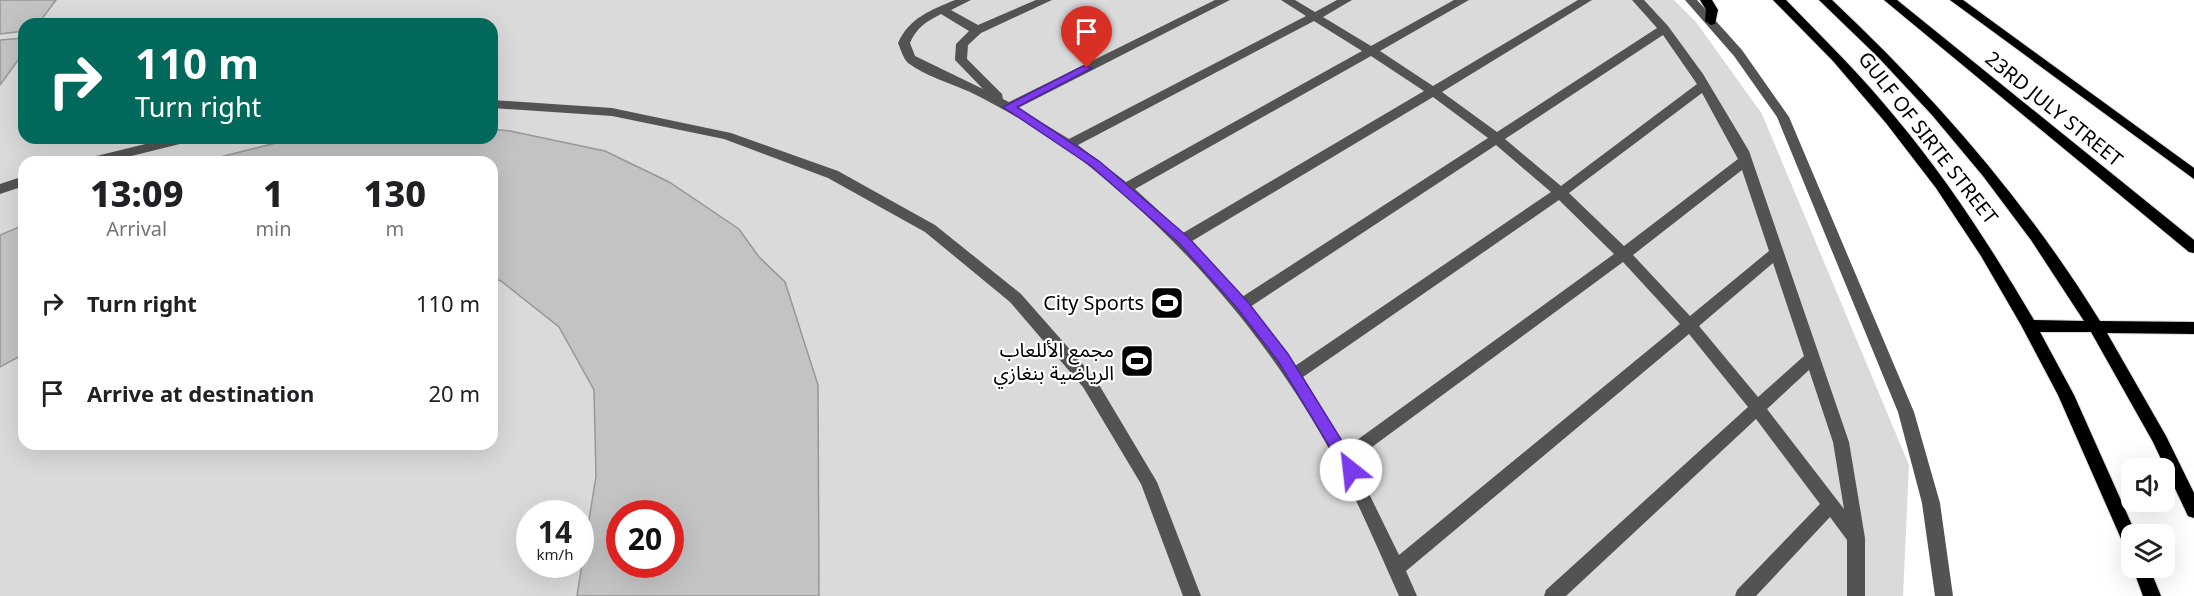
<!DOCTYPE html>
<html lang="en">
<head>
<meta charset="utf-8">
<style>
	:root { --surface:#fff; --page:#f2f2f2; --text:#202124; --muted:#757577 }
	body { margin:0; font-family:"Noto Sans","Noto Sans Arabic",sans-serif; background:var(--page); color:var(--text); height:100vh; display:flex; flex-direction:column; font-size:22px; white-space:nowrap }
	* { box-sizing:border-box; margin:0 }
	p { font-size:20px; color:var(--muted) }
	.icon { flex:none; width:33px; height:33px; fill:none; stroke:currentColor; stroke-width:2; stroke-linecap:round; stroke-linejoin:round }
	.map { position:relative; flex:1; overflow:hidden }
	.drawer { position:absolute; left:18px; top:156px; width:480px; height:294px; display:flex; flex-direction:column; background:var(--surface); border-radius:18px; box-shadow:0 6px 24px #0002 }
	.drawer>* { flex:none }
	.guide { position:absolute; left:18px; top:18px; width:480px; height:126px; border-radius:18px; box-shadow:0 6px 24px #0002; background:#00695c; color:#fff; overflow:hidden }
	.controls { position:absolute; left:2121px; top:458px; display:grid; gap:12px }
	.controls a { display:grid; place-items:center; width:54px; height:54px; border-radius:12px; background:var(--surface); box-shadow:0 6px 24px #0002; font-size:30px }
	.speed { position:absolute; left:516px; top:500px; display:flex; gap:12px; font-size:30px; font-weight:700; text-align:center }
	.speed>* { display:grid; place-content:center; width:78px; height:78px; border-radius:50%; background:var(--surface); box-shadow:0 6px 24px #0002; line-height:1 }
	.speed small { font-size:15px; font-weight:400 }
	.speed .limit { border:9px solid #d22; background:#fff; color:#111 }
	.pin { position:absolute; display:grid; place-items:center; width:51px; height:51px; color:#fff; margin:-62px -26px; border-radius:50% 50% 50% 0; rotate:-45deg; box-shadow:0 0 6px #0007 }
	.pin .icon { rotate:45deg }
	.me { position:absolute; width:66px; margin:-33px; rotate:331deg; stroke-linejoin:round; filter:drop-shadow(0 0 4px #0008) }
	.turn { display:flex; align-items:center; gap:21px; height:126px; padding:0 18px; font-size:27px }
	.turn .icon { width:78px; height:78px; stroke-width:2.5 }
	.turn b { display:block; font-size:42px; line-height:51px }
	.eta { display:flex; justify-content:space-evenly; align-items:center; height:102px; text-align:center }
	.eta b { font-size:36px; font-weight:800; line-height:42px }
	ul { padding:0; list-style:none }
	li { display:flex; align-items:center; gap:18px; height:90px; padding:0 18px }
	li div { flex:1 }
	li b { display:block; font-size:22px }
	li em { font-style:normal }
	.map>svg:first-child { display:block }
</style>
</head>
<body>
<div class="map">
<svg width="2194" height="596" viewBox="0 0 2194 596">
	<rect width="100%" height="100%" fill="#fff"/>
	<path fill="#dadada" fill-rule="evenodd" d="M0,0H1674L1696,22L1762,114L1909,465L1903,596H0ZM24,24H492V138H24ZM24,162H492V444H24ZM530,513H580V564H530ZM620,513H670V564H620Z"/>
	<path fill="#c3c3c3" stroke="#979797" stroke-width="1.5" fill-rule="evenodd" d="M0,0H56L38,24H24V31L0,34Z
		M24,38V52L0,85V40Z
		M492,129L510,131L605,151L669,182L739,229L759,257L785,282L818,385L819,596H577L596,476L594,390L559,327L501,281L492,278V162H200L276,143L311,138H492ZM620,513H670V564H620Z
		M24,225V354L0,367V235Z"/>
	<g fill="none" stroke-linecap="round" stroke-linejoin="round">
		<g stroke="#dbdbdb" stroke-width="2">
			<path id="major" d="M1700,0H1712L1718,10L1715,24L1711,25L1705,21L1706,10Z
				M1773,0H1786C1823,38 1861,75 1895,117C1948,180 1992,249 2034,320L2084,321L2031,240L1983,176L1932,115L1878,57L1819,0H1832C1934,96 2026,201 2100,321L2194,322V334L2107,333L2166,436L2194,493V518L2188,516L2153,442L2091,332H2040L2074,395L2136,534H2132V553L2126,550L2058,395L2021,325L1981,256L1936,188L1886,123L1833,61Z
				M1884,0H1897L2194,240V253L2189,252Z
				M1950,0H1963L2194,168V179Z
				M2132,566L2149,567L2161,596H2143Z"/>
		</g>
		<path fill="#535353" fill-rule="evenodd" d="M955,0H971L951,10L978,25L1036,0H1052L981,33L968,45L967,59L1002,94L1003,99L1009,102L1215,0H1230L1018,108L1069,139L1306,16L1281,0H1295L1315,12L1337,0H1352L1323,17L1371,46L1454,0H1469L1380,51L1433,86L1578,0H1592L1442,92L1497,132L1657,28L1632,0H1644L1668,26L1703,74L1749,151L1849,442L1865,538V596H1847V540L1830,517L1756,596H1735L1737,590L1820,504L1756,419L1566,596H1544L1546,590L1748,407L1689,334L1406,571L1417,596H1399C1378,549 1358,501 1333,456C1269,338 1181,237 1075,155C1043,131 1006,110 970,92C950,83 925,76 908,63C903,58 901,50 898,43C909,18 931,10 955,0ZM941,14L969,31L956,44L955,60L983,89L915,56L910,43C916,28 927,21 941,14ZM1314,21L1362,51L1126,182L1078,145ZM1663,35L1697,84L1561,186L1505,139ZM1371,56L1424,91L1183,233L1135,189ZM1702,93L1738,159L1624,246L1569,193ZM1433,97L1488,138L1242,297L1192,241ZM1496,145L1551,192L1295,366L1250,307ZM1742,170L1769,251L1690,316L1633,255ZM1559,200L1614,254L1346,448L1303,377ZM1623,262L1680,324L1399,555L1353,461ZM1773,263L1804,356L1758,397L1699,326ZM1809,370L1833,442L1844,509L1767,409Z
			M1685,0H1697L1742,50L1789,117L1914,412L1940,503L1953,596H1935L1922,503L1898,412L1777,117L1734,56Z
			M492,100L612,108L731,133L838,171L935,225L1021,294L1095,378L1157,482L1201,596H1183L1141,484L1083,387L1010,302L925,232L828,178L724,139L612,116L492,108Z
			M170,138H194L192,141L107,162H82L84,159Z
			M24,176V186L0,194V184Z"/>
		<use href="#major" fill="#000" fill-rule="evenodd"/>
	</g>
	<path fill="#7c3aed" stroke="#51269a" stroke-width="1.5" d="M1083,66L1092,68L1017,107L1099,161L1188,237L1247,301L1288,354L1357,465L1359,470L1357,474H1346L1278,361L1237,308L1179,243L1091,166L1003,107Z"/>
	<defs>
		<g id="stadium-square" transform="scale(1.725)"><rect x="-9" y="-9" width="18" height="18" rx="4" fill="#000" stroke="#fff"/><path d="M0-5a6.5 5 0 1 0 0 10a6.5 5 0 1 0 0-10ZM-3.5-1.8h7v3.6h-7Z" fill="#fff"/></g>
	</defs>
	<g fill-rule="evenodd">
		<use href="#stadium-square" x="1167" y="303"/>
		<use href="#stadium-square" x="1137" y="361"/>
	</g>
	<g text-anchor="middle" stroke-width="4.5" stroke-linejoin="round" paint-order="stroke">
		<g font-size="20" fill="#000" stroke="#fff">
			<text transform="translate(2054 109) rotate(39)" y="7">23RD JULY STREET</text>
			<text transform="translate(1928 138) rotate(52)" y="7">GULF OF SIRTE STREET</text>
		</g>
		<g font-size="20" fill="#000" stroke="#fff" text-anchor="end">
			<text x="1144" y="310">City Sports</text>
			<text x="1114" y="357">مجمع الأللعاب<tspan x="1114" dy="23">الرياضية بنغازي</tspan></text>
		</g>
	</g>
</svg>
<div class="controls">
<a><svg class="icon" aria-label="sound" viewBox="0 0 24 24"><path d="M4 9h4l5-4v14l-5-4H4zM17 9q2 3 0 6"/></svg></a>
<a><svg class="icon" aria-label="layers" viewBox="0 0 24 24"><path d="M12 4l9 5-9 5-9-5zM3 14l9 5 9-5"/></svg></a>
</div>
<div class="speed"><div>14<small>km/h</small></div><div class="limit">20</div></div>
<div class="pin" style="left:1087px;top:68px;background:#d93025"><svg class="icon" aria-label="arrive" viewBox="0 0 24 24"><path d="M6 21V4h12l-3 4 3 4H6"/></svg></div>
<svg class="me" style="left:1351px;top:470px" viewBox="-20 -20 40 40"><circle r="19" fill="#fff"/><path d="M0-13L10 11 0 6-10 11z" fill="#7c3aed"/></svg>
<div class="guide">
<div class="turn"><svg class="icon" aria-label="right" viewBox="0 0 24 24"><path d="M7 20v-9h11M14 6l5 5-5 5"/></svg><div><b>110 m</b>Turn right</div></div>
</div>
<section class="drawer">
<div class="eta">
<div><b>13:09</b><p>Arrival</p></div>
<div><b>1</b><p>min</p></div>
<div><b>130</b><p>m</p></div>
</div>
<ul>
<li><svg class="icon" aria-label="right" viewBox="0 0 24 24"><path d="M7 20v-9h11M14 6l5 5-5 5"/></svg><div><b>Turn right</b></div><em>110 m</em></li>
<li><svg class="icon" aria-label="arrive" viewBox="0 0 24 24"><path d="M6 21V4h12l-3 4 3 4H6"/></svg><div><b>Arrive at destination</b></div><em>20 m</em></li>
</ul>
</section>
</div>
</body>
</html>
